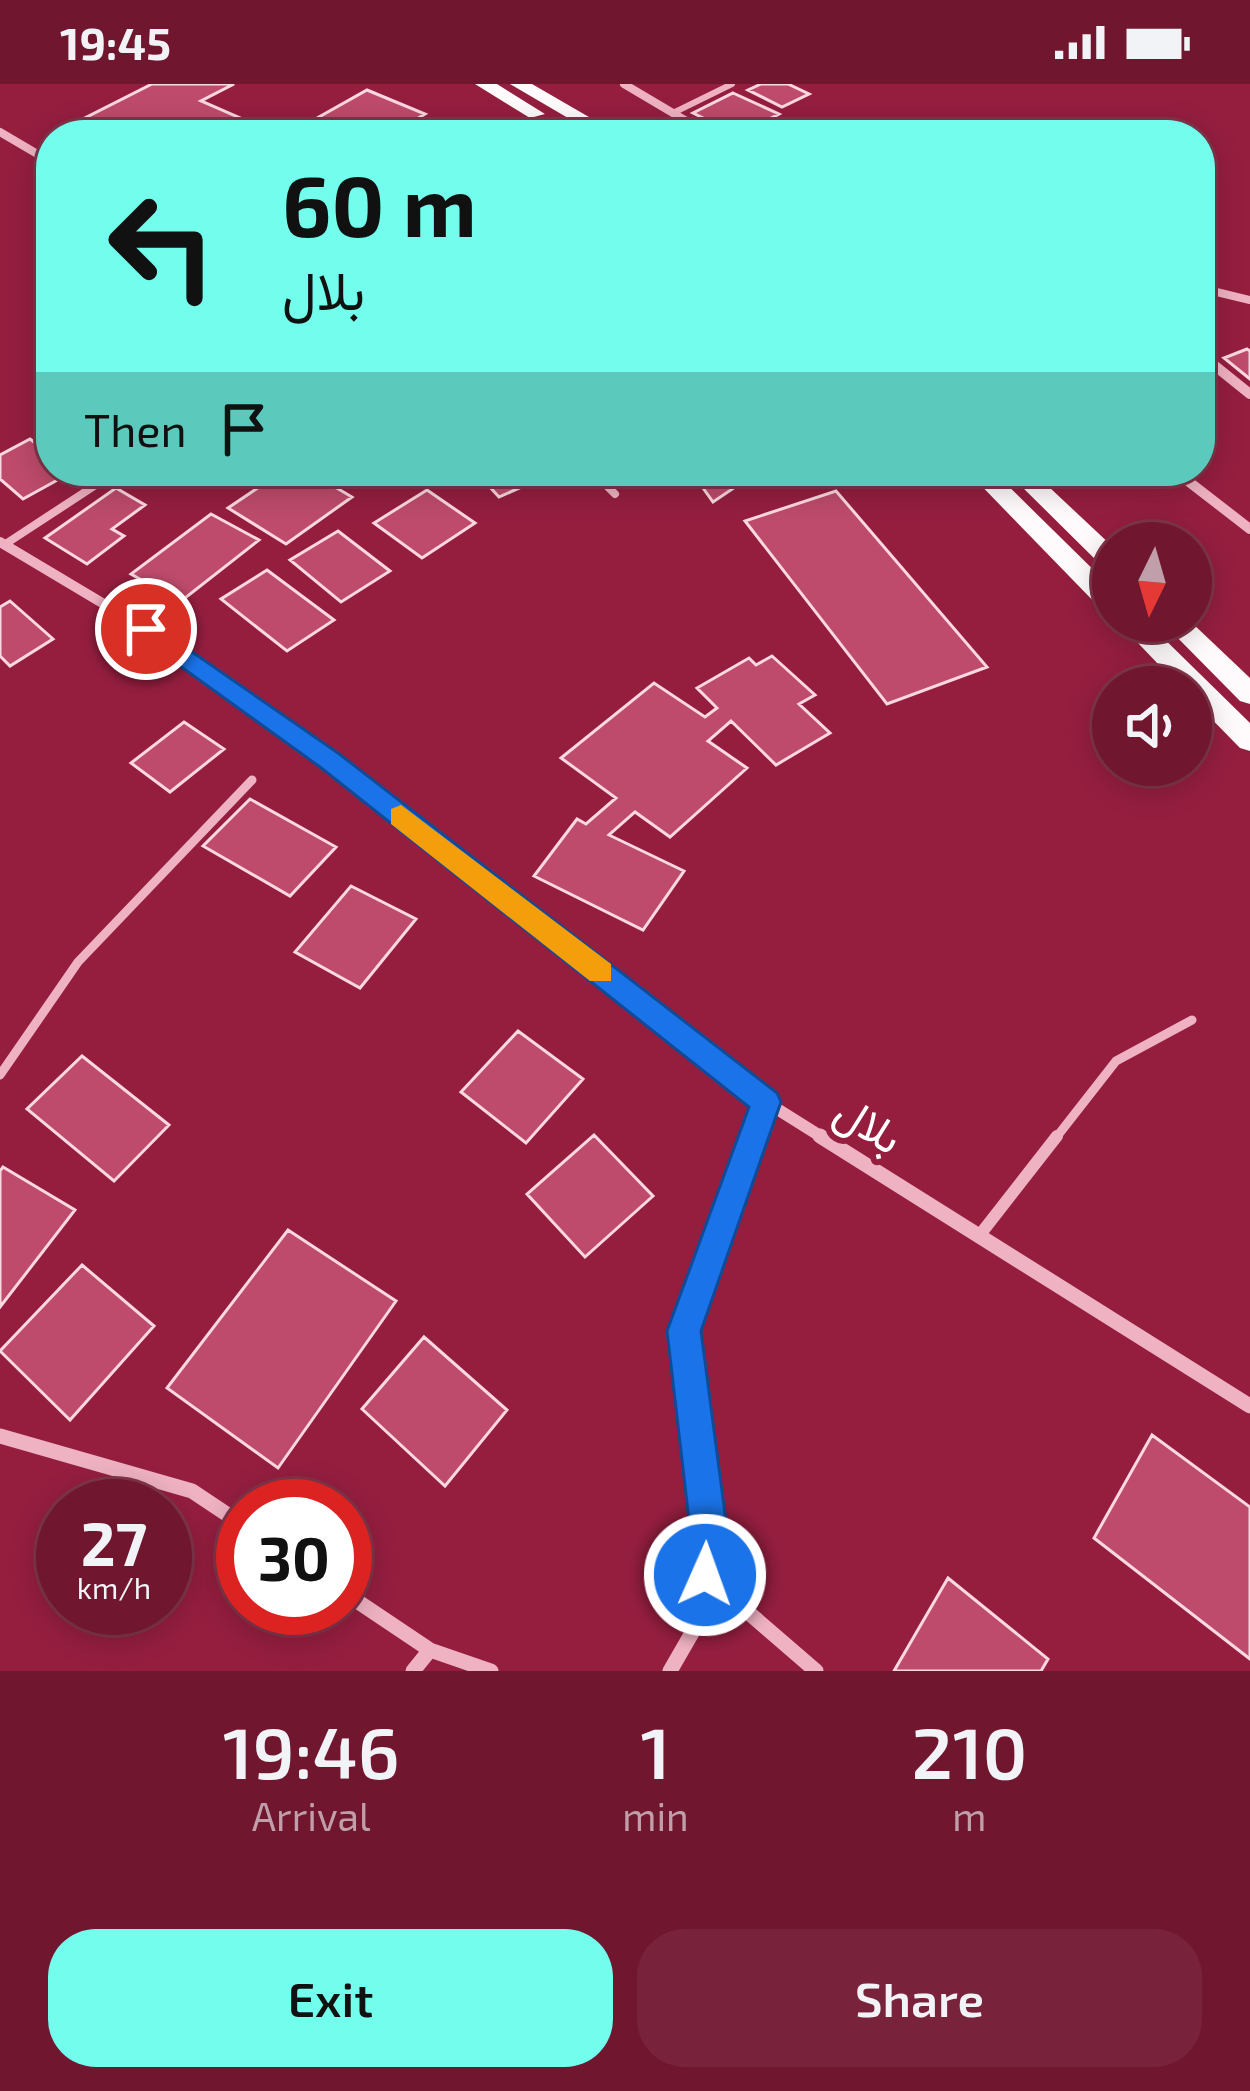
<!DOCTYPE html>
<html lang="en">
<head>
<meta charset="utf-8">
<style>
	:root { --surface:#70162f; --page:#78233b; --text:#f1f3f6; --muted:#c09faa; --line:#82354b; --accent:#72fdec }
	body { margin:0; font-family:"Exo 2",Vazirmatn,sans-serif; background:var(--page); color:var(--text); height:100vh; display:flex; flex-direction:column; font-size:45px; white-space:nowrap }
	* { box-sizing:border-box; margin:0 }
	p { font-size:39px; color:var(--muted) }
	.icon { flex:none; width:66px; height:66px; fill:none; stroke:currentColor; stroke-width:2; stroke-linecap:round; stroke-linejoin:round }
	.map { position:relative; height:1587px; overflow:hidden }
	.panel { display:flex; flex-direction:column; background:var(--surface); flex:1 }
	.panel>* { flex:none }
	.hud { position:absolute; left:36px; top:36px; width:1179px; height:366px; border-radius:48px; box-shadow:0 6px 30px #0003,0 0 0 3px var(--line); background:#72fdec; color:#111; overflow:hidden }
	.needle { width:78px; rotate:185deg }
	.fabs { position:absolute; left:1092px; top:438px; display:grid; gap:24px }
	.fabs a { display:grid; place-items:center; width:120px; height:120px; border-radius:50%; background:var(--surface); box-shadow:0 6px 30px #0003,0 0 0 3px var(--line); font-size:60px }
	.speed { position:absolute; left:36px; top:1395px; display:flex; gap:24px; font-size:60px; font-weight:700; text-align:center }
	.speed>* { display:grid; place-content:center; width:156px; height:156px; border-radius:50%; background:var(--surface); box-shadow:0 6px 30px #0003,0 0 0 3px var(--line); line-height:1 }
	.speed small { font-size:30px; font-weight:400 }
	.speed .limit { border:18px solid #d22; background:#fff; color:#111 }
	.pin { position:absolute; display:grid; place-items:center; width:102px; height:102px; color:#fff; margin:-51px; border:6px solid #fff; border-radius:50%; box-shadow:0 3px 12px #0007 }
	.me { position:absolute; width:132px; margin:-66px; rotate:2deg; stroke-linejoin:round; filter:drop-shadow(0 0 9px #0008) }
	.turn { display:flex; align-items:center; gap:42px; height:252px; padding:0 48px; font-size:54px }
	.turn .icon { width:156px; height:156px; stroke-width:2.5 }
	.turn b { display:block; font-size:84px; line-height:102px }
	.then { display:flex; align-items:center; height:114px; padding:0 48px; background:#0003; gap:24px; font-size:45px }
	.eta { display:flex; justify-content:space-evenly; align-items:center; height:204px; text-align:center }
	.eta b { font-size:72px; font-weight:600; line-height:84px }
	.action { display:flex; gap:24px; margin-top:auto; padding:24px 48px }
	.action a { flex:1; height:138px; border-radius:48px; background:var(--accent); color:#111; font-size:48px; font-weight:600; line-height:138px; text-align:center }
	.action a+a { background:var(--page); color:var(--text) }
	.status { display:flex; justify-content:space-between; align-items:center; height:84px; padding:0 60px; background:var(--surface); direction:ltr }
	.status svg { height:33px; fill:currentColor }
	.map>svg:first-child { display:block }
</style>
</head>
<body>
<div class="status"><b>19:45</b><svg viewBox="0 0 49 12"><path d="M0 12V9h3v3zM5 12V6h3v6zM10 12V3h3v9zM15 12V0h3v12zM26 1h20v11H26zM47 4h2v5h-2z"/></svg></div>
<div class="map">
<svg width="1250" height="1587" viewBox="0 0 1250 1587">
	<rect width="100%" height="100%" fill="#951e3f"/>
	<path fill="#be4b6b" stroke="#fad8e2" stroke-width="3" d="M152,0H234L201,17L279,51H119L83,35Z
		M761,0H788L809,10L782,23L748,6Z
		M367,6L425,30L390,51H287Z
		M733,9L779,30L738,51L693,29Z
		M1247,265L1250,267V295L1224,274Z
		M30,355L51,371V387L72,388L23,415L0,395V371Z
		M283,387H308L352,413L286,460L228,424Z
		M475,387H539L544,393L499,413Z
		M691,387H759L713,418Z
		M116,404L145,421L112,445L124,452L87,480L45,454Z
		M427,406L475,439L422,474L374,439Z
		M836,407L987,583L887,620L745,437Z
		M211,430L259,456L180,518L131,490Z
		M338,447L390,487L341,518L290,476Z
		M267,486L334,536L287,567L221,515Z
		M10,517L53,555L10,582L0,572V523Z
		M772,572L815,611L799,620L830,649L776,681L731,637L708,657L747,684L670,753L635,728L609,751L684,787L643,846L534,792L577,735L586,740L616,714L561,674L654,599L705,633L717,624L697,604L749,574L756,581Z
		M184,638L224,665L170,708L131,679Z
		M250,715L336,763L290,812L203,762Z
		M351,802L416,835L360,904L295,868Z
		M518,947L583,995L526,1059L461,1008Z
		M82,972L169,1041L114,1097L27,1025Z
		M594,1051L653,1112L585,1173L527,1110Z
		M3,1083L75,1126L0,1223V1087Z
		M288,1146L396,1217L278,1384L167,1304Z
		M82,1181L154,1242L70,1336L0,1267Z
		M424,1253L507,1326L445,1402L362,1325Z
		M1152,1351L1250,1423V1575L1094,1454Z
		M948,1494L1048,1575L1041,1587H894Z"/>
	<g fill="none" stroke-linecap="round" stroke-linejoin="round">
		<path stroke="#efb2c3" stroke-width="6" d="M673,29L732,0"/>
		<path stroke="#efb2c3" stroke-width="8" d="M592,387L615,410
			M4,461L117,387"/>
		<path stroke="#efb2c3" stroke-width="9" d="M0,991L78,878L252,696
			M1055,1055L1116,977L1192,936"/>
		<path stroke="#efb2c3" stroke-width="12" d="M979,1152L1057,1052"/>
		<path stroke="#efb2c3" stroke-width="8" d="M624,0L710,51
			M0,48L51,78
			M1200,204L1250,216
			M1200,270L1212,280"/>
		<path stroke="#efb2c3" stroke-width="10" d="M1209,277L1250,310
			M1175,387L1250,445
			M0,458L181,566L258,626"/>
		<path stroke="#efb2c3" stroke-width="12" d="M254,623L766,1018L825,1055
			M753,1055L766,1018"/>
		<path stroke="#efb2c3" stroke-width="15" d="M820,1052L1250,1322
			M0,1352L192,1407L243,1441
			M705,1491L816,1587
			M345,1509L430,1566L491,1587
			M413,1587L430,1566
			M670,1587L700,1535L709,1445L684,1247L754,1052"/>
		<path fill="#fffafb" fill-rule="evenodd" d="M475,0H497L545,30L530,34Z
			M510,0H532L620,51H597Z
			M967,387H993L1113,505V530L1104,528Z
			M1006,387H1032L1113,463V487L1104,484Z
			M1117,537H1146L1250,639V667L1240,664L1191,614V603H1180Z
			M1161,537H1190L1250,594V620L1240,617Z"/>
	</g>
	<path fill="#1a73e8" stroke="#114b97" stroke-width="3" d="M146,536L338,669L777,1009L781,1018L701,1247L727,1445L718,1504L705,1509L692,1504L686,1491L690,1445L667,1247L749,1023L320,683L137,551V539Z"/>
	<path fill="#f59e0b" d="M401,721L611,880V897H590L391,740V725Z"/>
	<g text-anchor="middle" stroke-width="12" stroke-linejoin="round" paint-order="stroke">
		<g font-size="45" fill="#fff" stroke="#951e3f">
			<text transform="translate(869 1040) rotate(32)" y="16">بلال</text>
		</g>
	</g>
</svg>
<div class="fabs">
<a><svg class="needle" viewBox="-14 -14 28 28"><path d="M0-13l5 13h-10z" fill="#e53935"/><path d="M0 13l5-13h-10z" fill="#c09faa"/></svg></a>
<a><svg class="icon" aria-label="sound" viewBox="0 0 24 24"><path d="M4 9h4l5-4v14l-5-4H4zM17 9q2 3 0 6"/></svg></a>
</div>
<div class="speed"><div>27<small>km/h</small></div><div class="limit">30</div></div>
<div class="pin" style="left:146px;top:545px;background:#d93025"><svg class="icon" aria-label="arrive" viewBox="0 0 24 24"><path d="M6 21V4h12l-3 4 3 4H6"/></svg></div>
<svg class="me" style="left:705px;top:1491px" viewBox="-20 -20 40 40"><circle r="17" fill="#1a73e8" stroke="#fff" stroke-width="3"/><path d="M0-11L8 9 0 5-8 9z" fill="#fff"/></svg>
<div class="hud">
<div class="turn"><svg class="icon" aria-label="left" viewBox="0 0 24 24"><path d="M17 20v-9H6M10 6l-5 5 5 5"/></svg><div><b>60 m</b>بلال</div></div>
<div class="then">Then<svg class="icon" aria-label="arrive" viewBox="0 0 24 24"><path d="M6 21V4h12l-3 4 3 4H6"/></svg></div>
</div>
</div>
<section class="panel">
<div class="eta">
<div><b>19:46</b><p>Arrival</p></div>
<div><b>1</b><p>min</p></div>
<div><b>210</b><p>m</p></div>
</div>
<div class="action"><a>Exit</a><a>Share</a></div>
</section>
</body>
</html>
